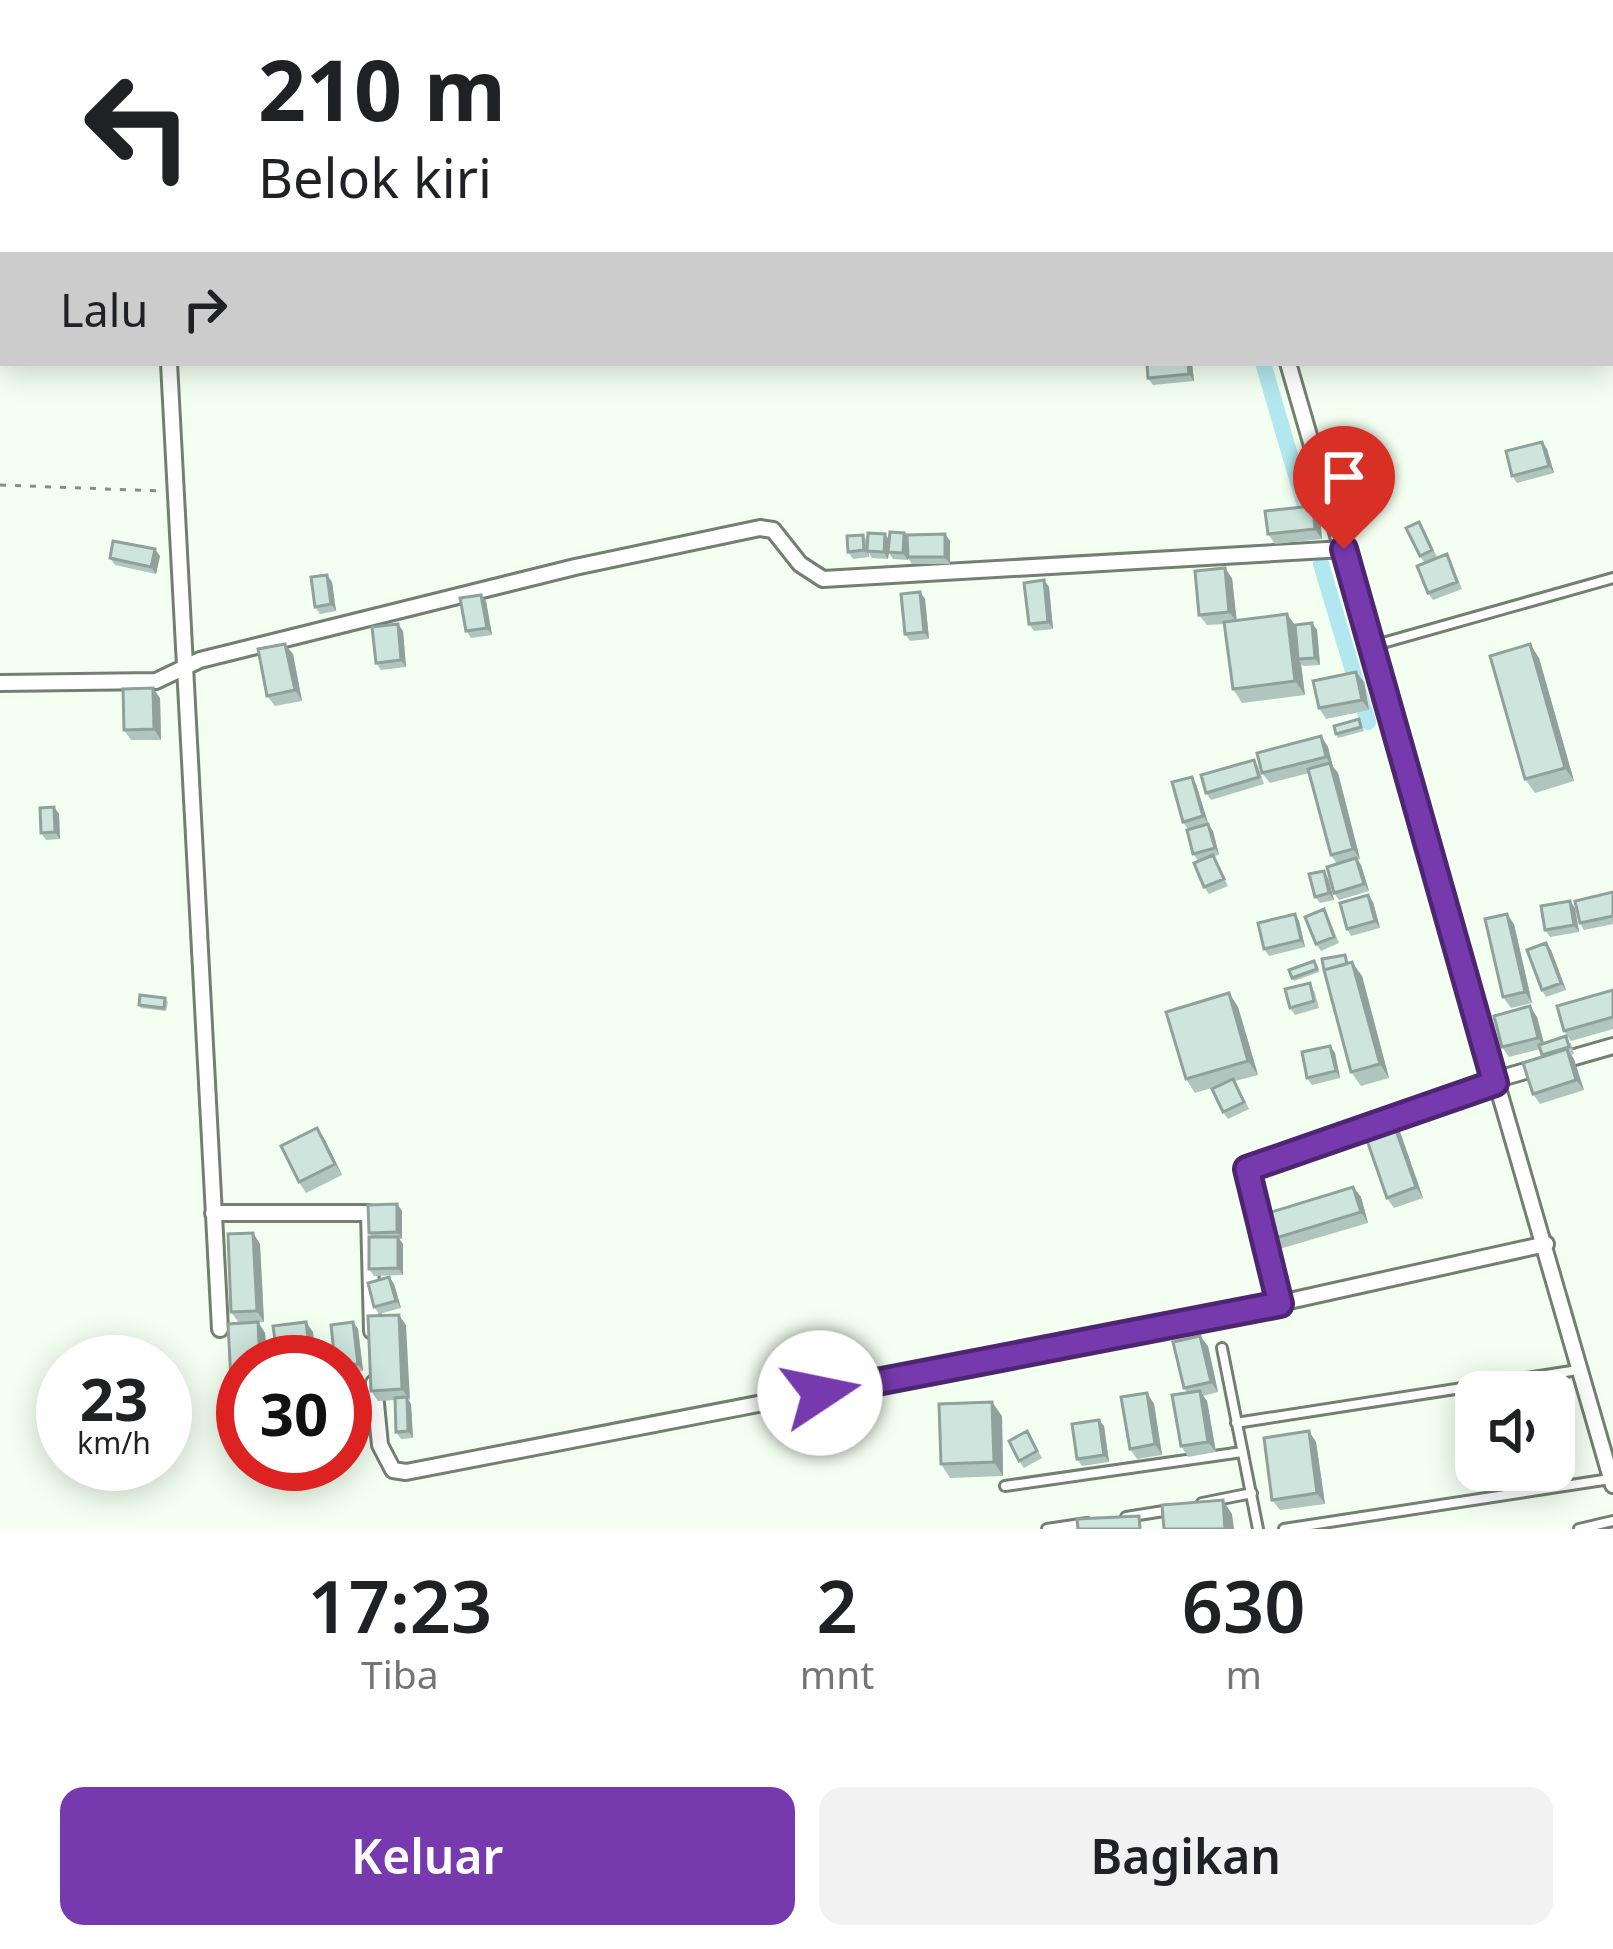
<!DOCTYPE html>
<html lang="id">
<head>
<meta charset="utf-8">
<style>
	:root { --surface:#fff; --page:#f2f2f2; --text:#202124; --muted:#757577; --accent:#7739ae }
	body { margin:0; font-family:"Noto Sans",sans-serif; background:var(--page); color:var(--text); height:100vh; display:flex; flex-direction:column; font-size:45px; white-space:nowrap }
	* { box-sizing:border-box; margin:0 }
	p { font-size:39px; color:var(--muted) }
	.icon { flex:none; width:66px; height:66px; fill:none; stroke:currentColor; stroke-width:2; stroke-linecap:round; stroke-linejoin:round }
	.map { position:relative; height:1529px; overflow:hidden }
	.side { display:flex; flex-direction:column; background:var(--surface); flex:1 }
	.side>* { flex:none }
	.hud { position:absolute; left:0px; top:0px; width:1614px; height:366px; box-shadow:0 6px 30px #0003; background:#fff; color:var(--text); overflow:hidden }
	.tools { position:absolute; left:1455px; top:1371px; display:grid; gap:24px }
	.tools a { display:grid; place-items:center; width:120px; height:120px; border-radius:24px; background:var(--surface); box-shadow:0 6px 30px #0003; font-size:60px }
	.speed { position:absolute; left:36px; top:1335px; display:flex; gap:24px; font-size:60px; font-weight:700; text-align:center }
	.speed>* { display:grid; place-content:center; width:156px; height:156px; border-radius:50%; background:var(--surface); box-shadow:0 6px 30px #0003; line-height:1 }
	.speed small { font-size:30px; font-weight:400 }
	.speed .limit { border:18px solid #d22; background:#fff; color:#111 }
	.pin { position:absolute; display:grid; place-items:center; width:102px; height:102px; color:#fff; margin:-123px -51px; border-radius:50% 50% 50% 0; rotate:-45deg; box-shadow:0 0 12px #0007 }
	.pin .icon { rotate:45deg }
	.me { position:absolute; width:132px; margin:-66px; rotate:79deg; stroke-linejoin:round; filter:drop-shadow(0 0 9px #0008) }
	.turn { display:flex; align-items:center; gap:42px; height:252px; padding:0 60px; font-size:54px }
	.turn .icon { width:156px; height:156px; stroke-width:2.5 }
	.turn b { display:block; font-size:84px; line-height:102px }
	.then { display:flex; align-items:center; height:114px; padding:0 60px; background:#0003; gap:24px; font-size:45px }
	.eta { display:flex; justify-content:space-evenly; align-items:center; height:204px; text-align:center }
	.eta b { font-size:72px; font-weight:600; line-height:84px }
	.cta { display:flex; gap:24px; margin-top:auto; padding:24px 60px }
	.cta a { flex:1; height:138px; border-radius:24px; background:var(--accent); color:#fff; font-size:48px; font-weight:600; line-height:138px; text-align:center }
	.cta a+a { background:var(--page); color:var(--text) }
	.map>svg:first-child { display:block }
</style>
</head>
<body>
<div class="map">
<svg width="1613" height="1529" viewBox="0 0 1613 1529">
	<rect width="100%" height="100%" fill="#f3fff1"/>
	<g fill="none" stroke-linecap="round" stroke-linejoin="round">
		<path stroke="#b3e7ef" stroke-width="16" d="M1158,0L1159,3
			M1263,363L1310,523
			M1321,564L1368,722"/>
		<g stroke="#727f71" stroke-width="14">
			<path id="service" d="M1372,646L1613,578
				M1382,1121L1495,1083
				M1279,1302L1247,1169L1368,1126
				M1222,1348L1258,1529
				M1236,1423L1578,1370
				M1005,1486L1242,1452
				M1202,1503L1252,1493
				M1126,1517L1170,1510
				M1047,1529L1087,1523
				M1284,1529L1610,1479
				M1579,1529L1613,1521"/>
		</g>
		<g stroke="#727f71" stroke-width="20">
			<path id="minor" d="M1181,0L1182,3
				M1611,12L1613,11
				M0,66H3
				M169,363L220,1329
				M1288,363L1613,1485
				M0,683L156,681L200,660L575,567L760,528L773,530L800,564L823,579L1344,549
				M1494,1080L1613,1046
				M213,1213H369L372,1331
				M374,1383L380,1445L393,1470L406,1472L1280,1303L1546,1244"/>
		</g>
		<path stroke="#868e84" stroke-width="3" stroke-dasharray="6 9" stroke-linecap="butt" d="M0,485L160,491"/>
		<use href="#service" stroke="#fff" stroke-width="8"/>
		<use href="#minor" stroke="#fff" stroke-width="14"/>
	</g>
	<path fill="#b0c5be" d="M1192,363L1194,381L1153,385L1148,378Z
		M1542,442L1547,449L1554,473L1517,483L1512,476Z
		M1313,506L1320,516L1322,539L1275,544L1268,534Z
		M1424,529L1437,557L1426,563L1447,554L1451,561L1462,589L1433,600L1428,593L1425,563L1420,556Z
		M945,534L950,541V564H912L908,558V560L893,559L889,553L888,559L872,558L869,553V557L853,559L848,552L863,535L868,542Z
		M160,556L156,574L115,565L110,558Z
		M327,575L332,582L336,611L320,614L315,607Z
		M1232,578L1236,621L1287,614L1295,625L1312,623L1317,630L1320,665L1303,666L1301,664L1305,695L1242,703L1233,689L1225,624L1207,625L1199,615Z
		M1044,580L1049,587L1053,629L1034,631L1029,624Z
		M920,592L925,599L929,639L910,641L905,634Z
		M486,601L492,635L471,638L466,631Z
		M403,631L406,667L381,670L376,663Z
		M1530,644L1539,658L1574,781L1535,793L1525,779Z
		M293,654L302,701L275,706L267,696Z
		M1356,672L1364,682L1369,710L1326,719L1319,708Z
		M160,698L161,740H131L124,730Z
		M1359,719L1364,731L1338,738L1336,734Z
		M1321,736L1328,747L1333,767L1338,773L1360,859L1358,860L1361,865L1369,891L1339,900L1334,893L1337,864L1331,855L1309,773L1270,783L1262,773Z
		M1254,760L1258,766L1264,784L1211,800L1206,793Z
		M1196,784L1208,823L1188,829L1183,822Z
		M54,807L59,814L60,839L46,840L41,833Z
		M1208,824L1213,831L1219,855L1214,856L1228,886L1209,894L1204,887L1198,860L1193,854Z
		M1328,878L1334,900L1320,903L1315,897Z
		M1613,892V924L1584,930L1580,923Z
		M1368,895L1373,902L1380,928L1351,936L1347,929Z
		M1575,908L1579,932L1550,937L1545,930Z
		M1324,909L1328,916L1339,943L1321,951L1316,944Z
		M1295,914L1299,921L1305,947L1269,956L1264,949Z
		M1514,924L1532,1003L1511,1008L1503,997Z
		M1551,950L1566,990L1546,997L1542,990Z
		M1351,963L1362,976L1389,1078L1361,1086L1351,1072Z
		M1317,964L1319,972L1294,981L1292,978Z
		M1314,990L1319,1008L1295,1015L1290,1008Z
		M1613,990V1029L1571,1041L1564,1031Z
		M1229,993L1238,1007L1258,1075L1235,1081L1249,1109L1228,1119L1223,1112L1215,1087L1195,1093L1186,1079Z
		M165,998L168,1002L166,1011L141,1008L139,1005Z
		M1537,1017L1544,1043H1571L1574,1054L1571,1055L1584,1090L1540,1104L1533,1094L1543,1056L1540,1049L1509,1057L1502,1047Z
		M1330,1046L1335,1053L1340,1078L1312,1085L1307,1078Z
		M1398,1126L1423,1198L1394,1208L1387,1198Z
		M324,1138L342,1175L306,1193L299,1182Z
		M1353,1187L1361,1197L1368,1223L1276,1250L1269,1240Z
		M397,1204L402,1211V1239H399L403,1244V1275L374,1276L369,1269L372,1237L369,1233Z
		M253,1233L260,1244L264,1322L239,1323L231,1312Z
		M389,1277L394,1284L401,1308L379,1314L374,1307Z
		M258,1322L265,1333L267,1362H243V1409H239L232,1399L228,1324Z
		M353,1322L358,1329L363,1371L345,1373V1362Z
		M406,1325L408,1400L411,1404L413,1438L401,1439L396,1432L395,1400L378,1401L371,1391Z
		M1208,1346L1218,1392L1203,1396L1207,1401L1216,1452L1188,1457L1181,1446L1187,1393L1184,1388Z
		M1147,1393L1154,1404L1162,1455L1137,1459L1130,1449Z
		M1002,1416L1003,1476L950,1478L941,1464Z
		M1099,1420L1104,1426L1109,1462L1082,1466L1077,1459Z
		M1027,1431L1042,1458L1024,1468L1019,1461Z
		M1316,1442L1325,1504L1280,1510L1272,1500Z"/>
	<path fill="#90a09b" d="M1188,363H1192L1194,381L1189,374Z
		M1542,442L1547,449L1554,473L1549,466Z
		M1313,506L1320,516L1322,539L1315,529Z
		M904,533L909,540L908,560L903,553Z
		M885,534L890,541L888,559L884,552Z
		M945,534L950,541V564L945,557Z
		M155,549L160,556L156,574L151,567Z
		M1225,568L1232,578L1237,622L1229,612Z
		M327,575L332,582L336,611L331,604Z
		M1044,580L1049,587L1053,629L1048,622Z
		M920,592L925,599L929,639L924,632Z
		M481,595L486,601L492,635L487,628Z
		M1287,614L1297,628L1298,659L1301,664L1305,695L1295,681Z
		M1312,623L1317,630L1320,665L1315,658Z
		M398,624L403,631L406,667L401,660Z
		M285,644L293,654L302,701L295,690Z
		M1530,644L1539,658L1574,781L1565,768Z
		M1356,672L1364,682L1369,710L1362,700Z
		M153,688L160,698L161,740L154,729Z
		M1321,736L1328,747L1333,767L1326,757Z
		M1330,763L1338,773L1360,859L1353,849Z
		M1192,777L1196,784L1208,823L1203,816Z
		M54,807L59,814L60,839L55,832Z
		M1208,824L1213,831L1219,855L1215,848Z
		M1356,858L1361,865L1369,891L1364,884Z
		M1324,871L1328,878L1334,900L1329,893Z
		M1368,895L1373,902L1380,928L1375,921Z
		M1570,901L1575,908L1579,932L1574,925Z
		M1295,914L1299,921L1305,947L1301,940Z
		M1507,914L1514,924L1532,1003L1525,992Z
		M1546,943L1551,950L1566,990L1561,983Z
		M1352,962L1362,976L1389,1078L1380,1064Z
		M1229,993L1238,1007L1258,1075L1248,1061Z
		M1530,1006L1537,1017L1545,1048L1538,1038Z
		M1330,1046L1335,1053L1340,1078L1336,1071Z
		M1567,1049L1574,1059L1584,1090L1576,1080Z
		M1391,1116L1398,1126L1423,1198L1416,1187Z
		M317,1128L324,1138L342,1175L335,1164Z
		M1353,1187L1361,1197L1368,1223L1361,1212Z
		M397,1204L402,1211V1239L397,1232Z
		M253,1233L260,1244L264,1322L257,1311Z
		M398,1237L403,1244V1275L398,1268Z
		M389,1277L394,1284L401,1308L396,1301Z
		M399,1315L406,1325L410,1400L402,1389Z
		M258,1322L265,1333L267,1362H260Z
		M306,1322L313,1332L317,1362H311Z
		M353,1322L358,1329L363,1371L358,1364Z
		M1200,1336L1208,1346L1218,1392L1211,1382Z
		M1200,1391L1207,1401L1216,1452L1208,1442Z
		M1147,1393L1154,1404L1162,1455L1155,1444Z
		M407,1397L411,1404L413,1438L408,1431Z
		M992,1402L1002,1416L1003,1476L994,1462Z
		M1099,1420L1104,1426L1109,1462L1104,1455Z
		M1309,1431L1316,1442L1325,1504L1317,1493Z
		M1223,1500L1232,1514L1234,1529H1225Z"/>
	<path fill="#cde5dd" stroke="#90a09b" stroke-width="3" d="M1478,0H1502L1496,3H1480Z
		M1147,363H1188L1189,374L1148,378Z
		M1542,442L1549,466L1512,476L1506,451Z
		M1313,506L1315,529L1268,534L1265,511Z
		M1419,522L1432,550L1420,556L1406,528Z
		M890,532L904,533L903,553L888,552Z
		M868,533L885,534L884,552L867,551Z
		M945,534V557H908L907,535Z
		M863,535L864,550L848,552L847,536Z
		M113,541L155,549L151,567L110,558Z
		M1447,554L1457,582L1428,593L1417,566Z
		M1225,568L1229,612L1199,615L1195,571Z
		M327,575L331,604L315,607L311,577Z
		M1044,580L1048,622L1029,624L1024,583Z
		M920,592L924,632L905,634L901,594Z
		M481,595L487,628L466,631L460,598Z
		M1287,614L1295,681L1233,689L1224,622Z
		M1312,623L1315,658L1298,659L1295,625Z
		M398,624L401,660L376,663L372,627Z
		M285,644L295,690L267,696L258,649Z
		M1530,644L1565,768L1525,779L1490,656Z
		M1356,672L1362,700L1319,708L1313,681Z
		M153,688L154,729L124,730L123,689Z
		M1359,719L1361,727L1336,734L1334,726Z
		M1321,736L1326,757L1262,773L1257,753Z
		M1254,760L1259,777L1206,793L1201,775Z
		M1330,763L1353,849L1331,855L1308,769Z
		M1192,777L1203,816L1183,822L1172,782Z
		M54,807L55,832L41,833L40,808Z
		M1208,824L1215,848L1193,854L1187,830Z
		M1213,855L1224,879L1204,887L1194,863Z
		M1356,858L1364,884L1334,893L1327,867Z
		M1324,871L1329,893L1315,897L1309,874Z
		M1613,892V916L1580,923L1575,901Z
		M1368,895L1375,921L1347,929L1340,903Z
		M1570,901L1574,925L1545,930L1541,906Z
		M1324,909L1334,937L1316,944L1305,917Z
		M1295,914L1301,940L1264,949L1258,923Z
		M1507,914L1525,992L1503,997L1485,919Z
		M1546,943L1561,983L1542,990L1527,950Z
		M1345,955L1347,964L1324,970L1322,959Z
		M1314,961L1317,969L1292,978L1289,970Z
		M1352,962L1380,1064L1351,1072L1324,970Z
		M1310,983L1314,1001L1290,1008L1285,989Z
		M1613,990V1017L1564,1031L1557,1006Z
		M1229,993L1248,1061L1186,1079L1166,1012Z
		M140,995L165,998L164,1008L139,1005Z
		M1530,1006L1538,1038L1502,1047L1494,1016Z
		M1566,1036L1569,1047L1542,1055L1539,1045Z
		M1330,1046L1336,1071L1307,1078L1302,1052Z
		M1567,1049L1576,1080L1533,1094L1523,1063Z
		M1233,1079L1244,1102L1223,1112L1212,1089Z
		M1391,1116L1416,1187L1387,1198L1362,1126Z
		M317,1128L335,1164L299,1182L281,1146Z
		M1353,1187L1361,1212L1269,1240L1262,1215Z
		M397,1204V1232L369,1233L368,1205Z
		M253,1233L257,1311L231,1312L228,1234Z
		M369,1237H398V1268L369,1269Z
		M389,1277L396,1301L374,1307L368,1283Z
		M399,1315L402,1389L371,1391L368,1316Z
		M258,1322L260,1362H243V1398L232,1399L228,1324Z
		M306,1322L311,1362H278L273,1326Z
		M353,1322L358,1364L345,1365V1362H335L331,1325Z
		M1200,1336L1211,1382L1184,1388L1173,1342Z
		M1200,1391L1208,1442L1181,1446L1172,1395Z
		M1147,1393L1155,1444L1130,1449L1121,1397Z
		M407,1397L408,1431L396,1432L395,1398Z
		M992,1402L994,1462L941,1464L939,1404Z
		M1099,1420L1104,1455L1077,1459L1072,1424Z
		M1027,1431L1037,1451L1019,1461L1009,1441Z
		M1309,1431L1317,1493L1272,1500L1264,1438Z
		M1223,1500L1225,1529H1164L1162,1505Z
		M1139,1516L1140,1529H1078L1077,1519Z"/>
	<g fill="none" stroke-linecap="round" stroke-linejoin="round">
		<g stroke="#4d2571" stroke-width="30">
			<path id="route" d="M820,1393L1280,1304L1247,1169L1495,1083L1344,549"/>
		</g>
		<use href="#route" stroke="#7739ae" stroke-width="21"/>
	</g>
</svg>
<div class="tools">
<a><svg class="icon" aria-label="sound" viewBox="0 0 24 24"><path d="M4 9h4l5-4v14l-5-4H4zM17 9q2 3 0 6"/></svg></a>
</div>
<div class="speed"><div>23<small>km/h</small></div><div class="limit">30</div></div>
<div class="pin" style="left:1344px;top:549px;background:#d93025"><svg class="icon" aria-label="arrive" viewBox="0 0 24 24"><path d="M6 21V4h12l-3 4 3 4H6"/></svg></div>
<svg class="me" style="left:820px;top:1393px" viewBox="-20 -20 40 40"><circle r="19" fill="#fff"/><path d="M0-13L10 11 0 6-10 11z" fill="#7739ae"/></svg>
<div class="hud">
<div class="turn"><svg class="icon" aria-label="left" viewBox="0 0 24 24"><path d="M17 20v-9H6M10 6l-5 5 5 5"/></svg><div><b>210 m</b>Belok kiri</div></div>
<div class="then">Lalu<svg class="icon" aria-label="right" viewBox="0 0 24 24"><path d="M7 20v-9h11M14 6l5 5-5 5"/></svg></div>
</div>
</div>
<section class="side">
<div class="eta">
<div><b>17:23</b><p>Tiba</p></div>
<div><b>2</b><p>mnt</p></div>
<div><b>630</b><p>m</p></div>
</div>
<div class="cta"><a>Keluar</a><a>Bagikan</a></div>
</section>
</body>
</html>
